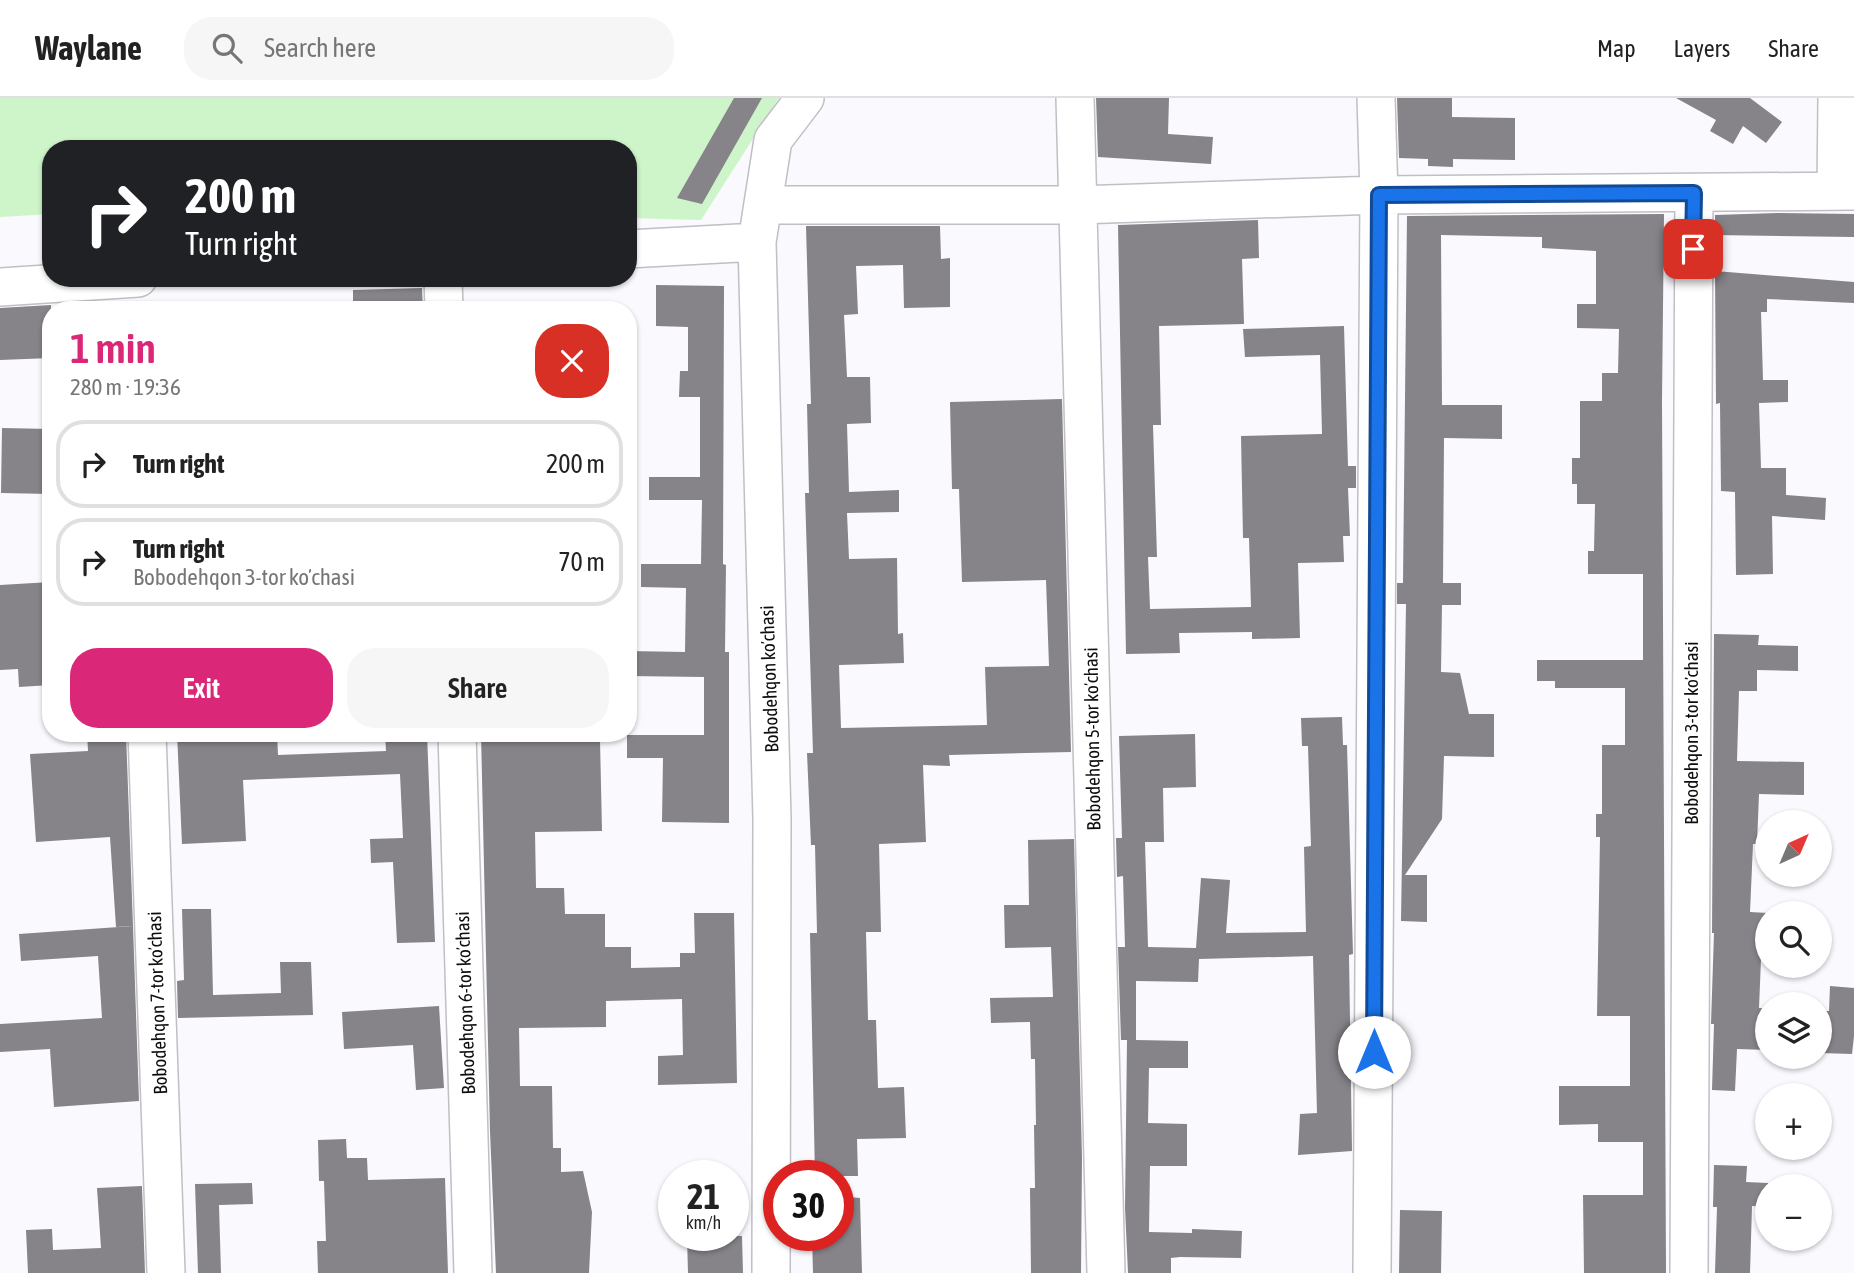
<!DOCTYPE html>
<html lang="en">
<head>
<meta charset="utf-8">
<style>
	:root { --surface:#fff; --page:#f6f6f6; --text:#222; --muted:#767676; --line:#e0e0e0; --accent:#db2777 }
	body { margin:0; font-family:"Asap Condensed",sans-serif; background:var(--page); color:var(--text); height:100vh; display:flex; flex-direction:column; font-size:26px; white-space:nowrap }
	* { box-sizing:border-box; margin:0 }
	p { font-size:23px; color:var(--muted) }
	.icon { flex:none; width:38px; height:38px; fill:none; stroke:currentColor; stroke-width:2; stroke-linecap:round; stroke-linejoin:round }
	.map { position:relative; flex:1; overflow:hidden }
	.panel { position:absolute; left:42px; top:203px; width:595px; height:441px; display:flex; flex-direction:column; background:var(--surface); border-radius:28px; box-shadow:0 2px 5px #0004 }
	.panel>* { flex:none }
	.hud { position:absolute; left:42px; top:42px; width:595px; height:147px; border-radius:28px; box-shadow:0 2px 5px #0004; background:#202124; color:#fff; overflow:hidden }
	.needle { width:46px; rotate:44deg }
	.controls { position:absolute; left:1755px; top:712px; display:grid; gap:14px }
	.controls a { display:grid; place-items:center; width:77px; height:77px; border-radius:50%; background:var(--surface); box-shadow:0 2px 5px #0004; font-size:35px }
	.speed { position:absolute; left:658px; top:1062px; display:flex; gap:14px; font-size:35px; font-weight:700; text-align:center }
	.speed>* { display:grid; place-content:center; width:91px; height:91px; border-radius:50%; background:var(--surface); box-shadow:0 2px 5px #0004; line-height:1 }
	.speed small { font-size:18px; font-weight:400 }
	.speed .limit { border:10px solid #d22; background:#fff; color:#111 }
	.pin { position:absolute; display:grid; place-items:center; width:60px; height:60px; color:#fff; margin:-30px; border-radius:14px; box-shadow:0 4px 10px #0006 }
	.me { position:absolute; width:77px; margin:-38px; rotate:0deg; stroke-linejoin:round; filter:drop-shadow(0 0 5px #0008) }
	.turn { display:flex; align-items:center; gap:24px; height:147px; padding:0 28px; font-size:32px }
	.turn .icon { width:91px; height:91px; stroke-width:2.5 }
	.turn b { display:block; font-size:49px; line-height:60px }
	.round { display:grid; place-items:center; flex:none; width:74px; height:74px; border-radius:28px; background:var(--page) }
	.head { display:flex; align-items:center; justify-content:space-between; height:119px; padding:0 28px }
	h1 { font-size:42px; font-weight:600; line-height:52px; color:var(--accent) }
	.primary-button { display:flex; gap:14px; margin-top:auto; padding:14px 28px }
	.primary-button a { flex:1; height:80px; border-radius:28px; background:var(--accent); color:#fff; font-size:28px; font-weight:600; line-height:80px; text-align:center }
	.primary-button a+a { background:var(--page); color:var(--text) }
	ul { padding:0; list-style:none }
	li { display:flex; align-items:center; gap:21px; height:88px; margin:0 14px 10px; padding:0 14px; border:4px solid var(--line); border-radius:28px }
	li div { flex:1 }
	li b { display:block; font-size:26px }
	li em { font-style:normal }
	header { display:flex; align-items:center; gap:42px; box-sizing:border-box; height:98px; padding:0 35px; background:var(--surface); border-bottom:2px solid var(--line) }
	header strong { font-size:33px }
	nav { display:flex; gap:38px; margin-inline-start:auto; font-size:24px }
	.search { width:490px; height:63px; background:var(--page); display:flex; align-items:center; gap:18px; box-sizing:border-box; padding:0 24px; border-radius:28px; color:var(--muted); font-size:26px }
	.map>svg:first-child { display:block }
</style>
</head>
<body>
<header>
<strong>Waylane</strong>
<div class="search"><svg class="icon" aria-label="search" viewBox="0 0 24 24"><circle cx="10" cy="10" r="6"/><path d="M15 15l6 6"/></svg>Search here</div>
<nav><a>Map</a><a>Layers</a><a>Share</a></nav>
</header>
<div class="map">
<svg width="1854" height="1175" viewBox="0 0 1854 1175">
	<rect width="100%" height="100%" fill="#f9f9fe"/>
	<path fill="#cef4c9" d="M0,0H779L701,122L628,120V51H51V116L0,119Z"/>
	<path fill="#868389" d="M734,0H762L702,106L677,100Z
		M1096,0H1169L1168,36L1213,39L1211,66L1098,59Z
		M1397,0H1452V19L1515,20V62L1453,61V69L1428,68V61L1399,60Z
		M1676,0H1750L1782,24L1766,45L1743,28L1733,46L1710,33L1716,22Z
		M1778,115L1854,116V139L1715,137V117Z
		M1664,116L1662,303L1666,1175H1584L1583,1097H1643V1044H1598V1026L1559,1027V988H1630V918H1597L1600,739H1596V716H1602V647H1625V590H1555V583H1537V562H1643V476H1588V453H1594L1595,406H1577V386H1572V360H1580V303H1602V275H1618L1619,231L1577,230V206H1596V153L1542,150V139L1441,137L1442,307H1502V341L1444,340L1443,485H1461V507H1442L1441,574L1460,575L1469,616H1494V659L1444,658L1442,721L1405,777H1427V824L1401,823L1406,506H1397V485H1406H1403L1407,118Z
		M1258,122L1259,160L1242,161L1244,226L1159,228L1161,327H1153L1157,459H1148L1150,511L1251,509L1249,440H1243L1241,338L1322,336L1320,257L1245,259L1243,231L1344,228L1348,368H1356V390H1348L1350,438H1343L1344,464L1298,465L1300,540L1252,541V534L1179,535L1180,555L1126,556L1118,127Z
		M806,128H940L941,161L950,160V209L904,210L903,167L856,168L858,216L844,217L847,279H870L871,325L847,326L849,394L899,392V414L847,415L849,461L897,460L898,536L903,535L904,565L839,567L841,630L987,627L985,569L1049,568L1046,482L962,484L959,391H952L950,304L1062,301L1071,654L949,657L950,668L923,667L926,744L879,746L881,834H866L868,922H876L878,990L904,989L906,1040L857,1041L858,1078H815L810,835H817L815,747H811L807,655H813L805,395H809L807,306H811Z
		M1715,173L1854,184V205L1767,201V214H1761L1763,282H1788V304L1759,305L1761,370H1786V397L1826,400L1825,422L1772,418L1773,476L1736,477L1735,394L1721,393L1720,305L1716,306Z
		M656,187L724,188L723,466L726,467L725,554H729V725L662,724L663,660H627V637H704V579L628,578V553L685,554L686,490L641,489V466H701L702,402H649V379H700V299H679L680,273H688V229L656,228Z
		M422,190L423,212H353V192Z
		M51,207V260L0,262V210Z
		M2,330L51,331V396L1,395Z
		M51,484V587L19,589L18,571L0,572V487Z
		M1714,536L1759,537L1758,547L1798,548V573L1757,572V593H1739L1737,663L1804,664V697L1759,696L1757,746H1753L1750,814L1768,815V838L1762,837L1759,910H1768V952L1737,951L1735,993L1712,992L1714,926H1711L1714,835H1712Z
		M1342,619L1343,647H1347L1353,856L1349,857L1352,1053L1298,1057L1300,1016L1317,1015L1313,858L1199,861L1198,884L1136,883V942L1188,943V970H1149L1148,1025L1187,1026V1068H1150L1149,1134L1192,1135V1131L1242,1133L1241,1160L1180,1159L1171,1160V1175H1128L1125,1110L1127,942H1121L1118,849H1125L1123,778L1117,779L1116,740H1122L1119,638L1195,636L1196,689L1163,690L1164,744H1145L1148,849L1196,850L1201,780L1230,782L1226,835L1306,834L1304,749L1311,748L1308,648H1302L1301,620Z
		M87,635H126L133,828L116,829L110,739L36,744L30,656L88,653Z
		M177,635H277L278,657L386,653L385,635H427L435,844L397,845L393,764L371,765L370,741L403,740L400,676L243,682L246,743L182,746Z
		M481,635H504L505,644L600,642L602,733L535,734L536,790H564L565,816H605V849H631V870L680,869V855H695L694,815H734L737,985L658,987V958L683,957L682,901L606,903V929L519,930L520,988H552L553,1050H561V1074L583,1073L592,1114L589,1175H496L490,1033Z
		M1074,741L1082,1060L1081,1175H1031L1030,1090H1035L1034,1027H1036L1035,961H1031L1030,924L991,925L990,900L1053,899L1051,849L1005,850L1004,807H1029L1028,742Z
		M182,811H211L213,897L281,895L280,864H311L313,917L178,920L177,883L184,882Z
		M133,828L139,1003L54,1009L50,951L0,954V926L102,920L98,858L21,863L19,836Z
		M1830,888L1854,890V938L1852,956L1820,955V913H1829Z
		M439,908L444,990L416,992L413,947L344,951L342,914Z
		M346,1041L347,1060H367L368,1082L445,1080L448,1175H318L317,1143H326L324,1083H319L318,1042Z
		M1714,1067L1747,1068L1746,1084L1768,1085V1109L1752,1108L1750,1175H1715L1717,1109H1713Z
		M252,1085L253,1106L219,1107L221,1175H198L195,1086Z
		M142,1088L145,1175H28L26,1132L52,1131L53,1152L101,1150L97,1090Z
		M838,1098L860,1100L862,1175H813L812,1138H838Z
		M1400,1112L1442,1113L1441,1175H1399Z
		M687,1138H742L743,1175H688Z"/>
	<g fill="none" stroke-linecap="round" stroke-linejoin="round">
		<g stroke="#bfbfc5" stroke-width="40">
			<path id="minor" d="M1075,0L1106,1175
				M1836,93L1837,0
				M764,107H1078L1379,97L1854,93
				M628,151L757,144
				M443,180L444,212
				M0,189L138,180
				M147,635L166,1175
				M457,635L473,1175
				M771,1175L772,721L757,144L773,42L805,0
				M1372,1175L1379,97L1376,0
				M1689,1175L1694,95"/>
		</g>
		<use href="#minor" stroke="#fff" stroke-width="37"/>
	</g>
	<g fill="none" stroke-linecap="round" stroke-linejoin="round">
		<g stroke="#114b97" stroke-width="18">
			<path id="route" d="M1374,954L1379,97L1694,95L1693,151"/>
		</g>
		<use href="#route" stroke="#1a73e8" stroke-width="12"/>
	</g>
	<g text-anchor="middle" stroke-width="7" stroke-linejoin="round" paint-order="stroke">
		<g font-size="19" fill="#0e0e10" stroke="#fff">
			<text transform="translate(769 581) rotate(-92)" y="7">Bobodehqon koʼchasi</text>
			<text transform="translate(1691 635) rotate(-90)" y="7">Bobodehqon 3-tor koʼchasi</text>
			<text transform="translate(1092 641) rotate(-91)" y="7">Bobodehqon 5-tor koʼchasi</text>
			<text transform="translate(157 905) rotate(-92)" y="7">Bobodehqon 7-tor koʼchasi</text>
			<text transform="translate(465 905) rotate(-92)" y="7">Bobodehqon 6-tor koʼchasi</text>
		</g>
	</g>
</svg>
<div class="controls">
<a><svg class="needle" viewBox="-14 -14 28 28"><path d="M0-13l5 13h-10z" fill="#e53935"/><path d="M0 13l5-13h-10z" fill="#767676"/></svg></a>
<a><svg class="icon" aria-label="search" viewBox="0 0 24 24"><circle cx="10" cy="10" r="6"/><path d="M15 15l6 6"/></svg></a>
<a><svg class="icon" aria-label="layers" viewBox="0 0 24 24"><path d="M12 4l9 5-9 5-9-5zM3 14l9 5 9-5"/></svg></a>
<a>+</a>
<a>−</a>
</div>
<div class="speed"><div>21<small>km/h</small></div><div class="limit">30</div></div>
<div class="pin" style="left:1693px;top:151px;background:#d93025"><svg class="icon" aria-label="arrive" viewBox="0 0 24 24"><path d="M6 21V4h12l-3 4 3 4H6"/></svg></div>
<svg class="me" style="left:1374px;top:954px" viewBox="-20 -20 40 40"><circle r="19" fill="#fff"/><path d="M0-13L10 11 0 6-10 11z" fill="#1a73e8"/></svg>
<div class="hud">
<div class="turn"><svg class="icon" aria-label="right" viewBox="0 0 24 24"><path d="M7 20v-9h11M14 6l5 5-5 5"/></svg><div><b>200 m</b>Turn right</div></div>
</div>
<section class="panel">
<div class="head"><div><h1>1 min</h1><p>280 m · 19:36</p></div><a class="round" style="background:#d93025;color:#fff"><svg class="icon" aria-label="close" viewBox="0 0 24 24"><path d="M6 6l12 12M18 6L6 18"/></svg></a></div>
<ul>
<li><svg class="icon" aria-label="right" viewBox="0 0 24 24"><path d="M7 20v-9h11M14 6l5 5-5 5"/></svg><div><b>Turn right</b></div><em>200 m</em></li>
<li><svg class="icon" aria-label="right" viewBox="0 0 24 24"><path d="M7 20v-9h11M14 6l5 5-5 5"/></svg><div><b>Turn right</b><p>Bobodehqon 3-tor koʼchasi</p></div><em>70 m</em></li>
</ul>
<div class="primary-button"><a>Exit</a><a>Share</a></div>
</section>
</div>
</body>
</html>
